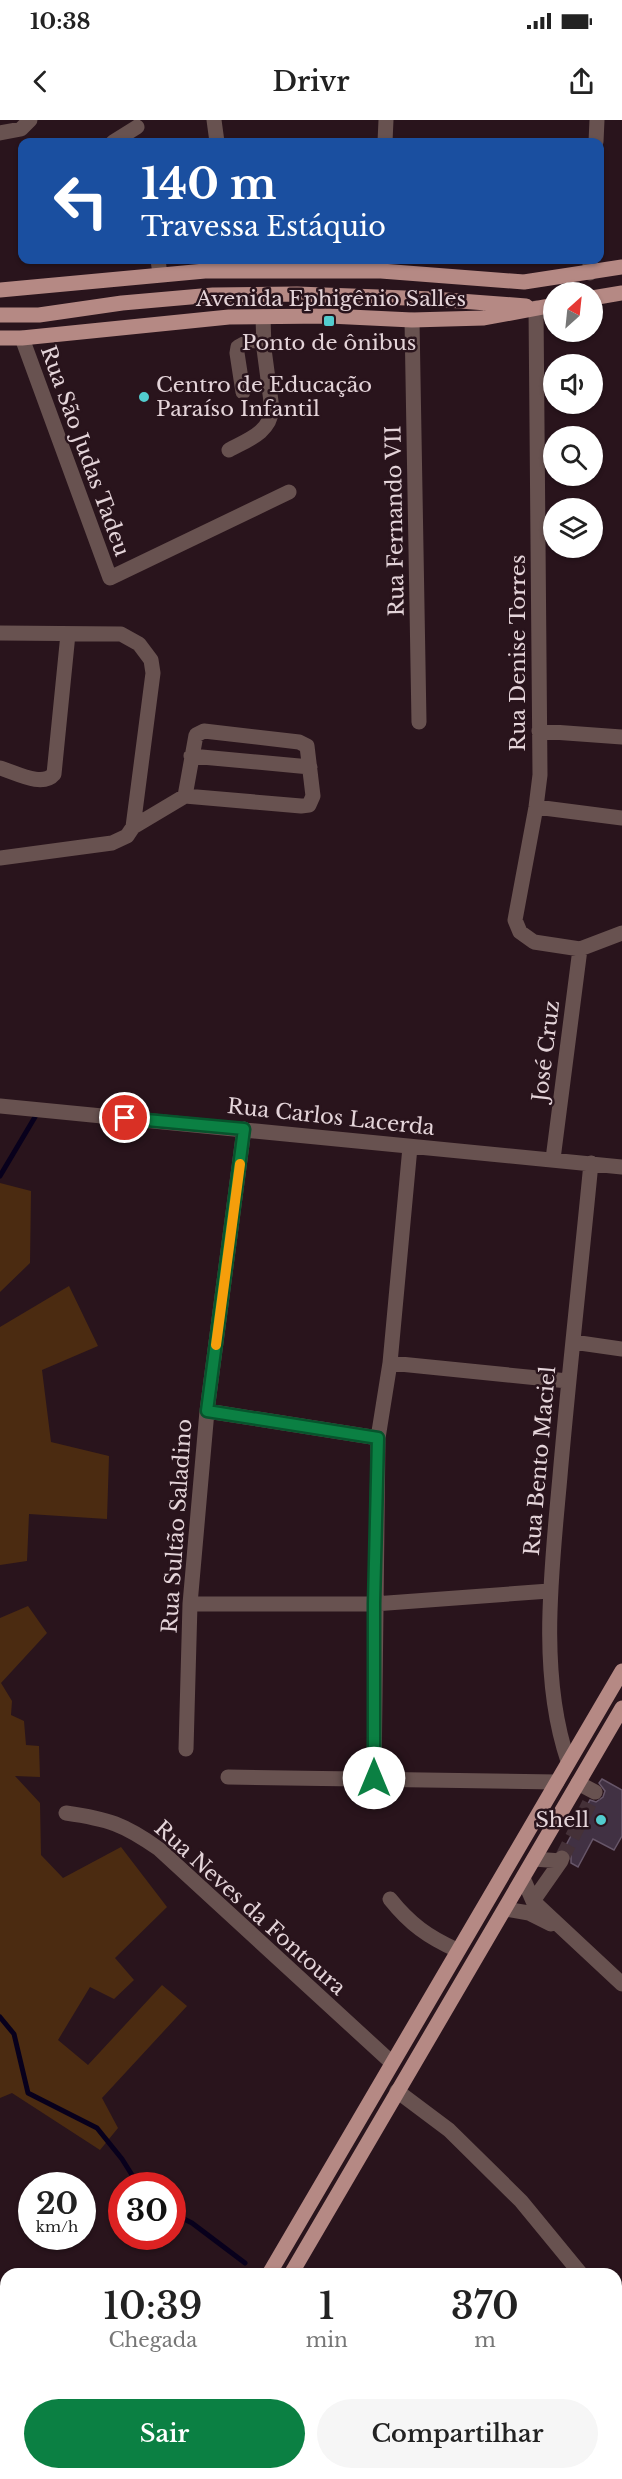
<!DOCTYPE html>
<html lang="pt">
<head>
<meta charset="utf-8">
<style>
	:root { --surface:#fff; --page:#f6f6f6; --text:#222; --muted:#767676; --accent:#0b8043 }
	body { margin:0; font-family:"Libre Baskerville",serif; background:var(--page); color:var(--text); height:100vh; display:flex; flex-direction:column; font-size:22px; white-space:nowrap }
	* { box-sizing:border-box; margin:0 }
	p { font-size:20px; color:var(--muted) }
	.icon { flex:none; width:33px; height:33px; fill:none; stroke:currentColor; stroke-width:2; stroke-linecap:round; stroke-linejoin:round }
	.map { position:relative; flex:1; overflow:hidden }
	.details { position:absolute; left:0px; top:2148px; width:622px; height:212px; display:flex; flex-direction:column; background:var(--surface); border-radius:18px 18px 0 0; box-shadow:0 2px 4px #0004 }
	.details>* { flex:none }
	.top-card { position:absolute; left:18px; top:18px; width:586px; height:126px; border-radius:12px; box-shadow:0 2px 4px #0004; background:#1a4fa0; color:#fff; overflow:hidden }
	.needle { width:39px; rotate:27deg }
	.fabs { position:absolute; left:543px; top:162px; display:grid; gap:12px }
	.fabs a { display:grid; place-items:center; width:60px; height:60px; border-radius:50%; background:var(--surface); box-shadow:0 2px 4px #0004; font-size:30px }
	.speed { position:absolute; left:18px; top:2052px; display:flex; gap:12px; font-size:30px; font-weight:700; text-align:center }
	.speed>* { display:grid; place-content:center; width:78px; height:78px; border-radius:50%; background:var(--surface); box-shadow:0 2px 4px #0004; line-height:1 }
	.speed small { font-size:15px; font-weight:400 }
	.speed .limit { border:9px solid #d22; background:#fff; color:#111 }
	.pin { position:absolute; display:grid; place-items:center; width:51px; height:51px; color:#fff; margin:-26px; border:3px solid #fff; border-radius:50%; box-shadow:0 2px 6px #0007 }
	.me { position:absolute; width:66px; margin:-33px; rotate:0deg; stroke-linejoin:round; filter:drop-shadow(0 0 4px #0008) }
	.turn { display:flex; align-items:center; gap:21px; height:126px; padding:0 24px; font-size:27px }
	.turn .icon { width:78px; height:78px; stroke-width:2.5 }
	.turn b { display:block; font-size:42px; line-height:51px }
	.eta { display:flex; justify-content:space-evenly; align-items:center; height:102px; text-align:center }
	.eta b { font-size:36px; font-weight:600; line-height:42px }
	.primary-button { display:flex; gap:12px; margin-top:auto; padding:12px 24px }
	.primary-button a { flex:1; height:69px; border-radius:36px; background:var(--accent); color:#fff; font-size:24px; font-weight:600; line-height:69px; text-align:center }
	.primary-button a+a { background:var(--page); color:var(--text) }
	.status { display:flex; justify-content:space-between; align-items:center; height:42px; padding:0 30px; background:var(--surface); direction:ltr }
	.status svg { height:16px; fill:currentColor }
	header { display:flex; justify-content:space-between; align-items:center; height:78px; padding:0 24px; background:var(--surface); font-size:27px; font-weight:600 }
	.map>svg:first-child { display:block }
</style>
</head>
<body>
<div class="status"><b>10:38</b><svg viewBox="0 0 49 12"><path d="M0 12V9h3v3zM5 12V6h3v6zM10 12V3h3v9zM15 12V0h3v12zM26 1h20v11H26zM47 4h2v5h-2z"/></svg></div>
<header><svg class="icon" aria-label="back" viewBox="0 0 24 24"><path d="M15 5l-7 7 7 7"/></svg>Drivr<svg class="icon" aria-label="share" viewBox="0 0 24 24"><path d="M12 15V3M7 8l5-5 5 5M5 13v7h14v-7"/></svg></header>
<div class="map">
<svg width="622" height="2359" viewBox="0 0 622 2359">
	<rect width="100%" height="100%" fill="#29141c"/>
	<path fill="#4b2b11" d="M0,1063L31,1071L30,1143L0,1172Z
		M69,1166L98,1226L42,1250L51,1322L109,1336L107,1399L29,1394L27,1441L0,1445V1207Z
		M28,1486L47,1513L1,1563L12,1581L11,1595L24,1601L26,1625L39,1626L40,1657L15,1656L40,1683L41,1735L63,1758L121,1727L167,1787L115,1838L134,1860L114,1879L90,1867L58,1920L88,1945L162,1865L187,1886L102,1978L118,2008L100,2030L12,1973L0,1978V1498Z"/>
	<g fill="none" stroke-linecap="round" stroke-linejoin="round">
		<path stroke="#08001c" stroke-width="5" d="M0,1056L35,997
			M0,1897L14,1914L28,1973L97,2008L122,2039L139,2066
			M172,2093L192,2103L245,2143"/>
	</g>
	<path fill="#413143" stroke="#675669" stroke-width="1.5" d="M602,1659L622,1670V1716L614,1730L593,1719L578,1747L571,1743V1735L564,1729L590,1680L596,1682L603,1677L605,1671L599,1663Z"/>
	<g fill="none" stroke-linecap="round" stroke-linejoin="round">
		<path stroke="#453138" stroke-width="15" stroke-dasharray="15 8" stroke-linecap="butt" d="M562,1738L595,1672"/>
		<path stroke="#685250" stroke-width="15" d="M214,0L217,22
			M0,13L21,9L30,0
			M113,22L137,7
			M385,22L386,0
			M596,22L597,0
			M158,140L160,154
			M590,153V140
			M536,188L540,655L536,687L515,800L520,812L534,822L580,829L622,813
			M412,200L419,602
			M22,218L110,458L289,372
			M243,272L237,233L238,227L249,221L263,220
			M229,330C247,320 270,313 272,289L264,229L263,197
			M0,513L121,514L139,524L151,540L153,553L133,707L127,716L112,723L0,738
			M539,611L622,617
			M191,636L310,647
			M0,648C15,652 42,668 54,654L68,514
			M536,687L622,698
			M133,707L185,676L301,686L309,685L313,676L307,626L299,622L204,611L196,615L185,676
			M0,986L622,1047
			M553,1039L580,829
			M573,1222L622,1229
			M390,1243L568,1261
			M207,1291L378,1318
			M190,1484H374L549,1471
			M186,1629L190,1484L207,1291L244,1009
			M568,1641C538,1553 552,1447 560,1356C569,1252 581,1147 591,1043
			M228,1657L557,1662
			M374,1658L378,1318L390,1243L410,1027
			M578,1663L595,1672
			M66,1693C108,1699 124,1704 159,1729L391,1942
			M534,1739L561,1741L562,1738
			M523,1758L533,1781L622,1864
			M390,1779C410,1804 428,1817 457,1830
			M533,1781L561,1741
			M505,1789L529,1793L551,1804
			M397,1971L449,2010L521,2081L581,2154
			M616,2204L622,2212
			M244,2354L250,2359
			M379,2359L382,2354
			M542,2359L550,2355L565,2359"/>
		<path stroke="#b58984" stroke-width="15" d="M0,170L205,151H381L524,162L622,147
			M592,178L622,173
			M0,195H39L122,183L213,175L297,174L433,179L526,186
			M0,218H22L229,197L329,196L412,200L484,198L554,185
			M269,2154L622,1551
			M291,2154L622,1588
			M150,2359L153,2354
			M172,2359L175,2354"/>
	</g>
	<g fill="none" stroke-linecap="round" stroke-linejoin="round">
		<g stroke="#07532c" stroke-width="15">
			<path id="route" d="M125,998L244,1009L207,1291L378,1318L374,1484V1658"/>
		</g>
		<use href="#route" stroke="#0b8043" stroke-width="10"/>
		<path stroke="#f59e0b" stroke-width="10" d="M216,1225L240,1044"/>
	</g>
	<g fill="#52cdcf" stroke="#29141c" stroke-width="2">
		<rect x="323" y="195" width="12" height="12" rx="3"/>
		<circle cx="144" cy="277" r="6"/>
		<circle cx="601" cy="1700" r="6"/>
	</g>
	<g text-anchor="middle" stroke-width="5" stroke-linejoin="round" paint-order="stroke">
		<g font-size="21" fill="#e4d4d9" stroke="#29141c">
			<text x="331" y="186">Avenida Ephigênio Salles</text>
			<text transform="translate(85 331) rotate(70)" y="7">Rua São Judas Tadeu</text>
			<text transform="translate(395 401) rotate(-91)" y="7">Rua Fernando VII</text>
			<text transform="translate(518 533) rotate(-90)" y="7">Rua Denise Torres</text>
			<text transform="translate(546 931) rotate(-83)" y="7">José Cruz</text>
			<text transform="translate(331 997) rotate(6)" y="7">Rua Carlos Lacerda</text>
			<text transform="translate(540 1341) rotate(-85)" y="7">Rua Bento Maciel</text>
			<text transform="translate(177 1406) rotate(-86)" y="7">Rua Sultão Saladino</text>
			<text transform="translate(250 1788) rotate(42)" y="7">Rua Neves da Fontoura</text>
		</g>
		<g font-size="21" fill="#e4d4d9" stroke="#29141c">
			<text x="329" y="230">Ponto de ônibus</text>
			<text x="156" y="272" text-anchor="start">Centro de Educação<tspan x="156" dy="24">Paraíso Infantil</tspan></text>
			<text x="589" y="1707" text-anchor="end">Shell</text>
		</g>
	</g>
</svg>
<div class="fabs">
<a><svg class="needle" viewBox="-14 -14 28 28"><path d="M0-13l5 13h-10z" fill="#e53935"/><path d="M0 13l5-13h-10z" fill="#767676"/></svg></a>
<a><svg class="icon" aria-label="sound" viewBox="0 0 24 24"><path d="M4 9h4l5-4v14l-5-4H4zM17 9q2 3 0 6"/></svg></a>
<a><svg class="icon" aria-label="search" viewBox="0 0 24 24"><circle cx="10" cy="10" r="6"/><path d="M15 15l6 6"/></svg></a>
<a><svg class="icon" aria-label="layers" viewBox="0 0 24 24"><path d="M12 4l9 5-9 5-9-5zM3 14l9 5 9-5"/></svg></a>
</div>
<div class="speed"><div>20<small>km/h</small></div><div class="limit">30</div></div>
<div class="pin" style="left:125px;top:998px;background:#d93025"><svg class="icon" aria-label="arrive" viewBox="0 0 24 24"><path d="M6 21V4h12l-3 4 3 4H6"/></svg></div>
<svg class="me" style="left:374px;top:1658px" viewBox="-20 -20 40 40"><circle r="19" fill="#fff"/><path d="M0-13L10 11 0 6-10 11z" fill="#0b8043"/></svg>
<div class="top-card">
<div class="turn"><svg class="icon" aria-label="left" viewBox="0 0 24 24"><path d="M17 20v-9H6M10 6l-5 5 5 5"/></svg><div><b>140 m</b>Travessa Estáquio</div></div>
</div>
<section class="details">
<div class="eta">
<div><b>10:39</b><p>Chegada</p></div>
<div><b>1</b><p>min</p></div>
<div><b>370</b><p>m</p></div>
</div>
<div class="primary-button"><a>Sair</a><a>Compartilhar</a></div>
</section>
</div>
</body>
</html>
